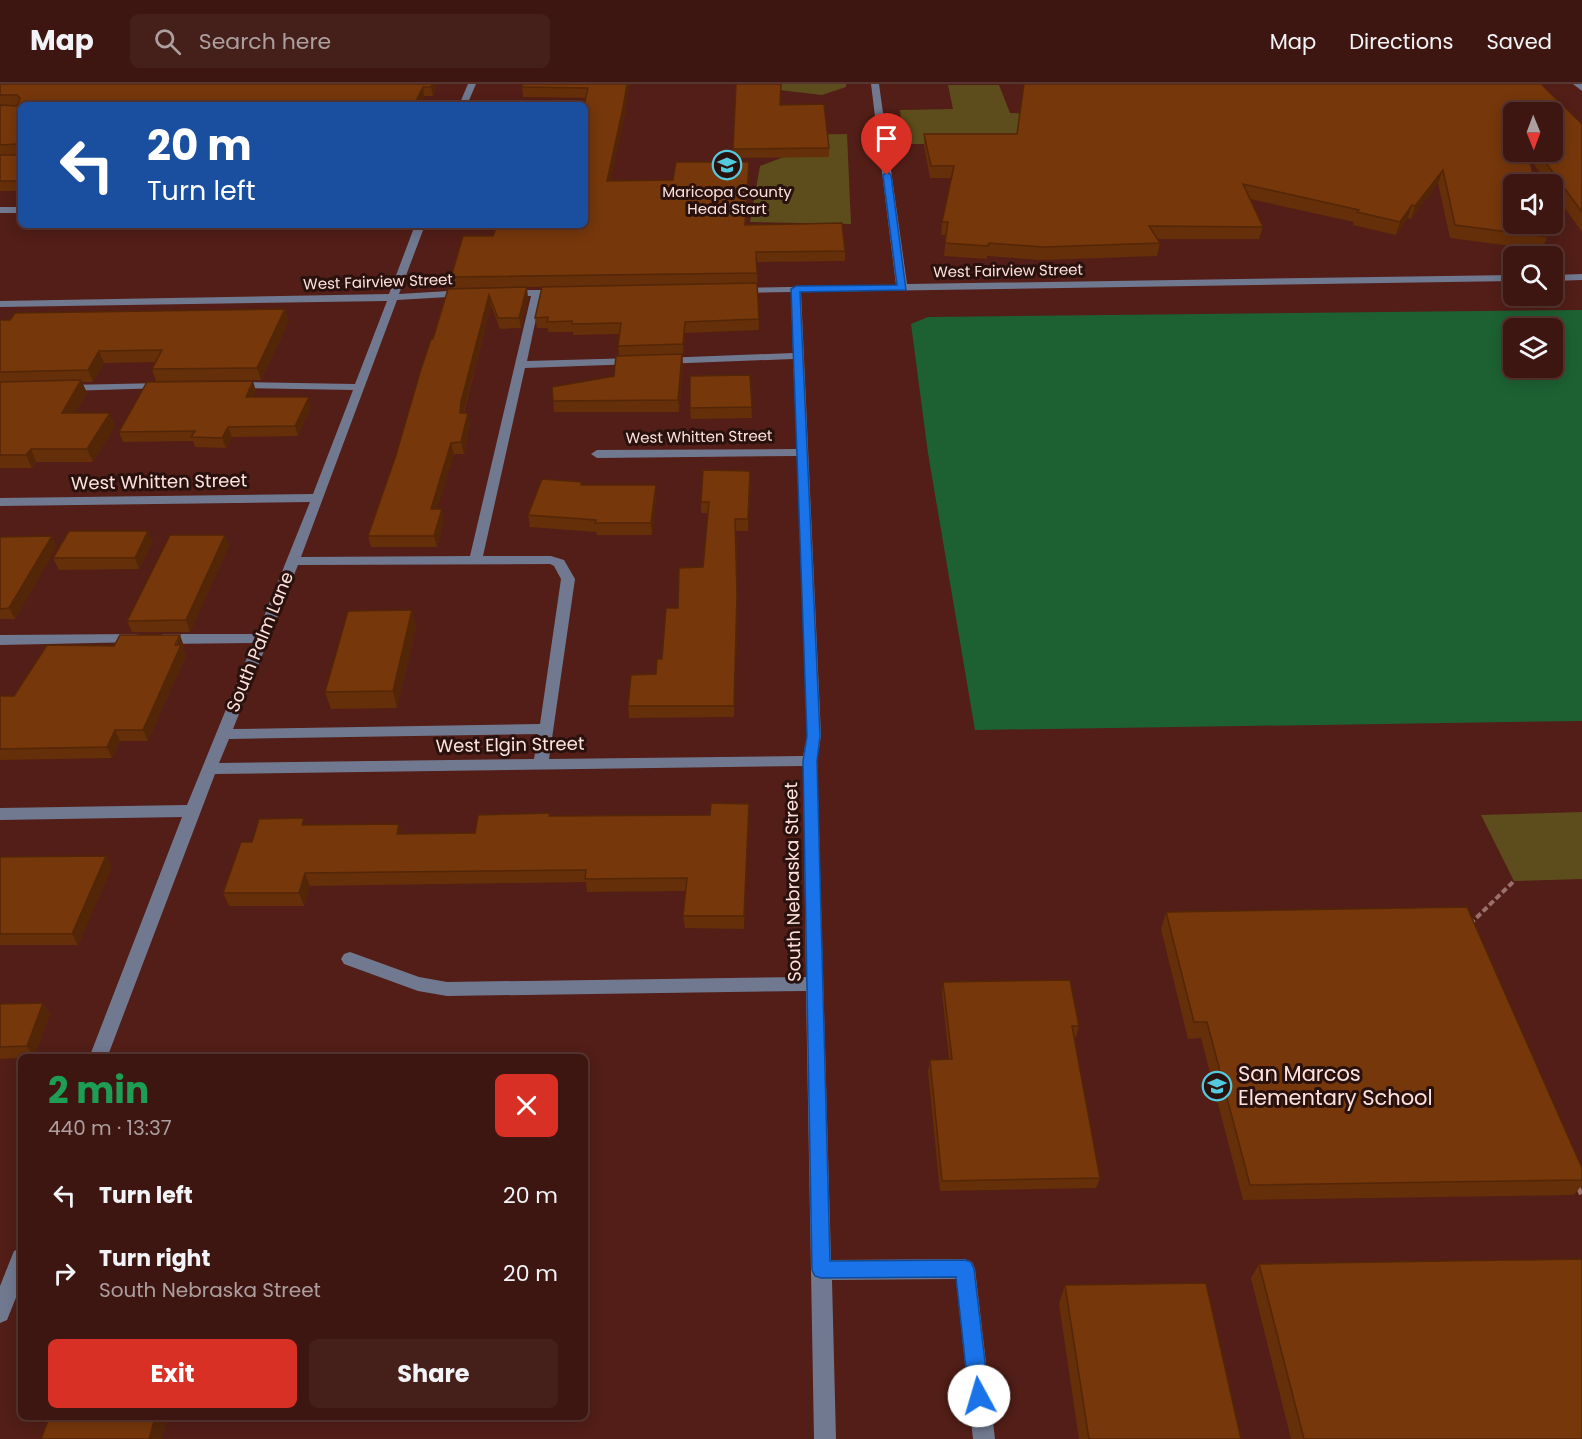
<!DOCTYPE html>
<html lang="en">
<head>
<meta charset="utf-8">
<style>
	:root { --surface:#3e1611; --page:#451f1a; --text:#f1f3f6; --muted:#ad9f9f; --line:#573531; --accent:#d93025 }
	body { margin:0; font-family:Poppins,sans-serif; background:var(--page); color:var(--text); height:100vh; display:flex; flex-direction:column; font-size:22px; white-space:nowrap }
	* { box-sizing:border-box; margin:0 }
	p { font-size:20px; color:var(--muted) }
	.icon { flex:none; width:33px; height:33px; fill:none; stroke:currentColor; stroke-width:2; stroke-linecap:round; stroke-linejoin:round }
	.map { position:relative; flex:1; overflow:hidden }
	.side { position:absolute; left:18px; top:970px; width:570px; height:366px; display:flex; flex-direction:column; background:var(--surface); border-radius:9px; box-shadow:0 3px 15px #0003,0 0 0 2px var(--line) }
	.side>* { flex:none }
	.guide { position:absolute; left:18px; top:18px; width:570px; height:126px; border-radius:9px; box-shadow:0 3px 15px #0003,0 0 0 2px var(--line); background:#1a4fa0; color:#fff; overflow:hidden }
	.needle { width:39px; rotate:179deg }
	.tools { position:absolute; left:1503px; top:18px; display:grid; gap:12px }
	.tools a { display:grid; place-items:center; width:60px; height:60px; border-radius:9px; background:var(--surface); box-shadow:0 3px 15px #0003,0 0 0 2px var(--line); font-size:30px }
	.pin { position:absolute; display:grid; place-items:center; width:51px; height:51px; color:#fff; margin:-62px -26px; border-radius:50% 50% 50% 0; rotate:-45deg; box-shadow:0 0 6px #0007 }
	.pin .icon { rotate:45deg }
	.me { position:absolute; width:66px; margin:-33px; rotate:354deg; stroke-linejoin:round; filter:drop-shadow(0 0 4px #0008) }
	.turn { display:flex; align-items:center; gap:21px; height:126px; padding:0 30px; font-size:27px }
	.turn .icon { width:78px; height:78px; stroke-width:2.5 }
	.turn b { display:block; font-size:42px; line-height:51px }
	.round { display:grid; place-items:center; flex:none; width:63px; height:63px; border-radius:9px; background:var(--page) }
	.head { display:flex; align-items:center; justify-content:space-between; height:102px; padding:0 30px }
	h1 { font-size:36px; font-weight:700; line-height:45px; color:#1e9e55 }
	.cta { display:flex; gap:12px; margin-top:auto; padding:12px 30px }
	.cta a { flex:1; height:69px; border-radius:9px; background:var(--accent); color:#fff; font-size:24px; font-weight:700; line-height:69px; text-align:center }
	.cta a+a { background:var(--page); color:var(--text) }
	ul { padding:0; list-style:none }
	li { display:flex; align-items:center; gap:18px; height:78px; padding:0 30px }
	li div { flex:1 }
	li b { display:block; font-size:22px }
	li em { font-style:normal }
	header { display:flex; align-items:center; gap:36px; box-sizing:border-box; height:84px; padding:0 30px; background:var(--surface); border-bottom:2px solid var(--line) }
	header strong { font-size:28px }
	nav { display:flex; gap:33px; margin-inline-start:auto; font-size:21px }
	.search { width:420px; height:54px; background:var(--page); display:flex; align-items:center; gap:15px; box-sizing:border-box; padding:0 21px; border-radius:9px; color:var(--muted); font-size:22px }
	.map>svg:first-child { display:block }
</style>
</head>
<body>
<header>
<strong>Map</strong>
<div class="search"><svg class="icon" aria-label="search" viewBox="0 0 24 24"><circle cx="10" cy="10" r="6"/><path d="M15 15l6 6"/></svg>Search here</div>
<nav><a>Map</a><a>Directions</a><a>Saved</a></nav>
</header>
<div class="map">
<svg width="1582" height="1355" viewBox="0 0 1582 1355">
	<rect width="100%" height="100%" fill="#521e17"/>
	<path fill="#5d4d1c" d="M753,0H846V3L822,11L754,3Z
		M948,1H999L1010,29L1063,31L1015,60H904L900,26L953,25Z
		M847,50L851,140L750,138L760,82L789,71L786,51Z
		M1582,728V795L1514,797L1481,731Z"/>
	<path fill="#1d6132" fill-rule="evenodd" d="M1582,226V637L975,646L928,369L911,240L928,233ZM1514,244H1552V284H1514Z"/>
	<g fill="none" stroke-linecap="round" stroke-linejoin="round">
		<path stroke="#9a706a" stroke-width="4" stroke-dasharray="6 3" stroke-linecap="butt" d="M1470,840L1514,797"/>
		<path stroke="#9a706a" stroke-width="4.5" stroke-dasharray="8 4" stroke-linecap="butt" d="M1578,1103L1582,1112"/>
		<path fill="#717990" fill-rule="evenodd" d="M468,0H476L467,21H459Z
			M871,0H879L907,200L1514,191V197L801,208L821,652L817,677L831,1176L965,1175L972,1178L975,1185L995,1355H973L956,1195L832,1196L836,1355H814L806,907L447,912L418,907L344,880L341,875L344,870L350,868L419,893L447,898L806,893L803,682L215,690L107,974H89L182,733L0,736V724L187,721L253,559L163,560L156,555L163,550H257L310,418L0,422V414L313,410L353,306L234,304L228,301L234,298L355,300L387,217L0,223V217L389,210L415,141H425L399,210L465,206L470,209L465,212L397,216L301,473L470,472L531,212H507L502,209L507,206H565L566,208L561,211H541L527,277L636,274L641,277L636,280L525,284L483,472H551L564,476L575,495L549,675L803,672L807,652L797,372L597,374L591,370L597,366L797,365L793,275L663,280L658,277L663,274L793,269L791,208L738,209L733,206L734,204L896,201ZM550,480L554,482L561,495L540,640L233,645L298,481ZM538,650L534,675L219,679L229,655Z
			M1573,0H1582V7Z
			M0,123H21V129H0Z
			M1582,190V196L1552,197V191Z
			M162,299L166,300V304L66,307L60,304L66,301Z
			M136,550L141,552L143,555L141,558L0,561V551Z
			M21,1164V1201L7,1236L0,1239V1202L14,1167Z"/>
	</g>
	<path fill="#652f09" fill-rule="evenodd" d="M0,0H437L433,12H424L420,21H21V107H0V71L18,70L0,71V21L17,22L18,21H0Z
		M629,0L624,34L610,97L673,96L749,88L746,141L845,167V177L757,178L759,246L685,249L683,270L682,271L683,281L679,328H554L552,303L614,292L619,272L618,262L620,250L573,251V248H548V244H537L535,234L610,202L453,204L451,193L493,152L585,141L586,14L523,13L522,3Z
		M1024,0H1541L1582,40V148L1552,106V100H1548L1529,73L1535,100H1514V140H1544L1547,153L1542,166L1450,154L1438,99L1411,135L1408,134L1396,151L1353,141L1354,138L1250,115L1263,143L1259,155H1157L1160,159L1157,172L1041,176L987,172V175L944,172L946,151H941L942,138L951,94H930L924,62V50H1017ZM1514,28H1552V68H1514Z
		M781,21L829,64V73L733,74V65Z
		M448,205L528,213L521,244L500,245L491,221L464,329H468L470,340L464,370H454L437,425L444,437L437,463H371L368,452L396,371Z
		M0,236L289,237L261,296L156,297L152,285L155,278L104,279L93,298H82L87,309L75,329L115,342L93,378H36L32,384H0Z
		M750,291L752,334L691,335L690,324Z
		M256,307L253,313L311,323L298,352L232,353L226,364L195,363L193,357L123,358L119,348Z
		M751,398L748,447H736L738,522L734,633L629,634L628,622L656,590L662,575L678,524L703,483L708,429H701V418Z
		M582,401H656V413L652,451H597L596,448L530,443L528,431Z
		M148,447L153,458L139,485L59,486L53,474Z
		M225,451L229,462L190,548H132L127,537Z
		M0,453L57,462L15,535H0Z
		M412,526L416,543L397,624L331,625L325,608Z
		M114,562H184L183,565L186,572L148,657H120L112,674L0,676V612H14Z
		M749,720V733L744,845L685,844L683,832L686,807L587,808L586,798L310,802L304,822H229L223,809L252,758L399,740L402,750L475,749L550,729V732L710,731Z
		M106,772L112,783L78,861H0V773Z
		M1166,828L1582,1084V1101L1574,1111L1243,1116L1201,954L1188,955L1161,845Z
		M943,898L1079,942L1076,953H1074L1100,1094L1096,1104L940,1107L928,987L930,976L949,975L942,909Z
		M43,919L50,930L34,973L0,975V920Z
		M1259,1180L1582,1355H1291L1251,1194Z
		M1065,1201L1241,1355H1079L1059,1220Z"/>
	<path fill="#532608" d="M432,0H437L433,12L431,3Z
		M627,0H629L624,34L608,107L607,97Z
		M423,3L424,12L420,21H414Z
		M749,78V88L745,151V141Z
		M1443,86L1438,99L1411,135L1415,122Z
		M1412,121L1408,134L1396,151L1400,138Z
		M527,203L528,213L521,244L519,234Z
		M489,211L491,221L463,330L460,329L461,318Z
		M285,225L289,237L261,296L257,284Z
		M685,238V249L683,270V260Z
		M99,267L104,279L93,298L88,286Z
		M682,270L683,281L679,328L678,316Z
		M81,296L87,309L68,342L62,329Z
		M253,297L256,307L249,323L246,313Z
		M309,313L311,323L298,352L295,342Z
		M110,329L115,342L93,378L87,365Z
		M468,329L470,340L464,370L461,358Z
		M228,343L232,353L226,364L222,354Z
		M451,359L454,370L434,437L431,425Z
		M31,365L36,378L32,384L26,371Z
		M750,387L751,398L748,447V435Z
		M656,401V413L652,451L651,439Z
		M442,425L444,437L437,463L434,452Z
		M735,435L738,522L734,633V622Z
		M148,447L153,458L139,485L135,474Z
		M225,451L229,462L190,548L186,536Z
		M52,452L57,462L15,535L9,524Z
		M412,526L416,543L397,624L393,607Z
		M180,551L184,562L183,565L186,572L148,657L143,646Z
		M115,646L120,657L112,674L107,663Z
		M749,720V733L744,845V832Z
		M399,740L403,753L397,750Z
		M106,772L112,783L78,861L72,850Z
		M305,789L310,802L304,822L299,809Z
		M43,919L50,930L34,973L27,962Z
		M155,1334H168L162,1355H149Z"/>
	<path fill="#76370b" stroke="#532608" stroke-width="1.5" d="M0,0H432L431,3H423L414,21H21V97H0V71H17L19,68L17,60L0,61V21L17,22L20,14L17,11H0Z
		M523,0H627L623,24L607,97L673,96L676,78H749L745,141L842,139L845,167L756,168L757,189L451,193L463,152H493L497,141H585V21H584L588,4L522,3Z
		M736,0H781L780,21L824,20L829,64L733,65Z
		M1024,0H1541L1582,40V128L1538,68H1552V28H1514V68H1528L1535,100H1514V140H1544L1547,153L1455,141L1443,86L1415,122L1412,121L1400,138L1357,128L1359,126L1243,100L1263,143L1149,142L1160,159L1043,163L989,159L988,162L945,159L948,138H942L954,82H931L924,50H1017Z
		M757,199L759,235L685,238L683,260L618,262L621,239L572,240V237L547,238L548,233L535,234L542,203Z
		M527,203L519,234H498L489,211L461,318L460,329H468L461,358L451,359L431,425H442L434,452H368L396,371L421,285L431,255H433L448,205Z
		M285,225L257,284L152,285L162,266L99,267L88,286L0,288V236H10L15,229Z
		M682,270L678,316L553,317L552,303L614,292L616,272Z
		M750,291L752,323L690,324V292Z
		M81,296L62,329H110L87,365H31L26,371H0V298Z
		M253,297L246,313H309L295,342L228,343L222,354L191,353L195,347L119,348L147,298Z
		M703,386L750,387L748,435H735L737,510L734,622H628L631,591L656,590L657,575H662L666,524H678L679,484L703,483L709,418H701Z
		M542,395L582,398L581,401H656L651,439H595L596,436L528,431Z
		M69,447H148L135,474H53Z
		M170,451H225L186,536L127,537Z
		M52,452L9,524L0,525V453Z
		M412,526L393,607L325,608L348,527Z
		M120,551H180L175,561H181L143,646H115L107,663L0,665V612H14L47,561L114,562Z
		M711,719L749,720L744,832H683L687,794L585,795L586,786L305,789L299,809H223L241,758H252L259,735L304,734L302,741L399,740L397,750L475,749L478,731L550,729L549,732L710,731Z
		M106,772L72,850H0V773Z
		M1467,823L1582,1084V1096L1250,1101L1207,938H1194L1166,828Z
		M1070,896L1079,942H1072L1100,1094L942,1097L930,976L952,975L943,898Z
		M43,919L27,962L0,963V920Z
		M1582,1175V1355H1304L1259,1180Z
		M1206,1199L1241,1355H1089L1065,1201Z
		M49,1334H155L149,1355H41Z"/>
	<path fill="#1a73e8" stroke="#114b97" stroke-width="1.5" d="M887,88L891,91L906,206L800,208L820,652L817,677L830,1177L965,1176L971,1178L974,1185L989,1312L986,1319L979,1322L972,1319L969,1312L956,1193L821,1194L815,1192L812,1186L803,677L807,652L791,205L796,202L897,201L883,91Z"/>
	<defs>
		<g id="school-ring" transform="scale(1.5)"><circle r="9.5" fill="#29110e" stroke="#54cade" stroke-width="1.5"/><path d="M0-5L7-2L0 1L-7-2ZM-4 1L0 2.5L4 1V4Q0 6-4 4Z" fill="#54cade"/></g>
	</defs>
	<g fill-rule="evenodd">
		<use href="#school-ring" x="727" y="81"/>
		<use href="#school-ring" x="1217" y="1002"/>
	</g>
	<g text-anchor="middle" stroke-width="6" stroke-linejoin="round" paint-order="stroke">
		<g font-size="15" fill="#fde1dc" stroke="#29110e">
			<text x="727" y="113">Maricopa County<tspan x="727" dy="17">Head Start</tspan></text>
		</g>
		<g font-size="15" fill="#fde1dc" stroke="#29110e">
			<text transform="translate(1008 187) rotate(-1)" y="5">West Fairview Street</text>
			<text transform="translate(378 198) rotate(-2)" y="5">West Fairview Street</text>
			<text transform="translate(699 353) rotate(-1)" y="5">West Whitten Street</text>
		</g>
		<g font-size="18" fill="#fde1dc" stroke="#29110e">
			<text transform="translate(159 398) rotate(-1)" y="6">West Whitten Street</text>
			<text transform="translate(260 558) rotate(-68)" y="6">South Palm Lane</text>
			<text transform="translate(510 661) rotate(-1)" y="6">West Elgin Street</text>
			<text transform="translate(793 798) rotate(-91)" y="6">South Nebraska Street</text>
		</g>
		<g font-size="21" fill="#fde1dc" stroke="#29110e" text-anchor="start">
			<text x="1238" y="997">San Marcos<tspan x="1238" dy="24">Elementary School</tspan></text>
		</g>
	</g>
</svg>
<div class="tools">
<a><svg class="needle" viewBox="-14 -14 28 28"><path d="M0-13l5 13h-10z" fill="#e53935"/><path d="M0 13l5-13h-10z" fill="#ad9f9f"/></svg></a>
<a><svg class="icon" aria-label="sound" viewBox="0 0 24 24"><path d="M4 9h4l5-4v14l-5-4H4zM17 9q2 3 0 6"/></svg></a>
<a><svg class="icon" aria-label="search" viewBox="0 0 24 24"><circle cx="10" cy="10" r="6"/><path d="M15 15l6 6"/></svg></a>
<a><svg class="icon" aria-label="layers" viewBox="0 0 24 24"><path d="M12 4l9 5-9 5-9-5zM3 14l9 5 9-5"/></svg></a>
</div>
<div class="pin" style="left:887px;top:91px;background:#d93025"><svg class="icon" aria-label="arrive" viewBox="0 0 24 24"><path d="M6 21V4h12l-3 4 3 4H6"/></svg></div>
<svg class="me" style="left:979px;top:1312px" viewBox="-20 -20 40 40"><circle r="19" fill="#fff"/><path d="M0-13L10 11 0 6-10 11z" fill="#1a73e8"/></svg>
<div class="guide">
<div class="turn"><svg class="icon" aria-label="left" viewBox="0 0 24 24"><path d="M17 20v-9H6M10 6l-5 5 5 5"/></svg><div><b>20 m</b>Turn left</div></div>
</div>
<section class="side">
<div class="head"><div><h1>2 min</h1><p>440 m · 13:37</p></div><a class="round" style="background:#d93025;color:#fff"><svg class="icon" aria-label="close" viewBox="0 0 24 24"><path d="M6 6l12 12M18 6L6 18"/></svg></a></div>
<ul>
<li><svg class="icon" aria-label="left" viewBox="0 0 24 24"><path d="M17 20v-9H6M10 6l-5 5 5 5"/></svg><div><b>Turn left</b></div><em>20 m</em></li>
<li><svg class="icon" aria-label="right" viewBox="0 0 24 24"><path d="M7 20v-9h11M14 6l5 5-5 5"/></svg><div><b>Turn right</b><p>South Nebraska Street</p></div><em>20 m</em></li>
</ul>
<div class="cta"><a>Exit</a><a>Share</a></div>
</section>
</div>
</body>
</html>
